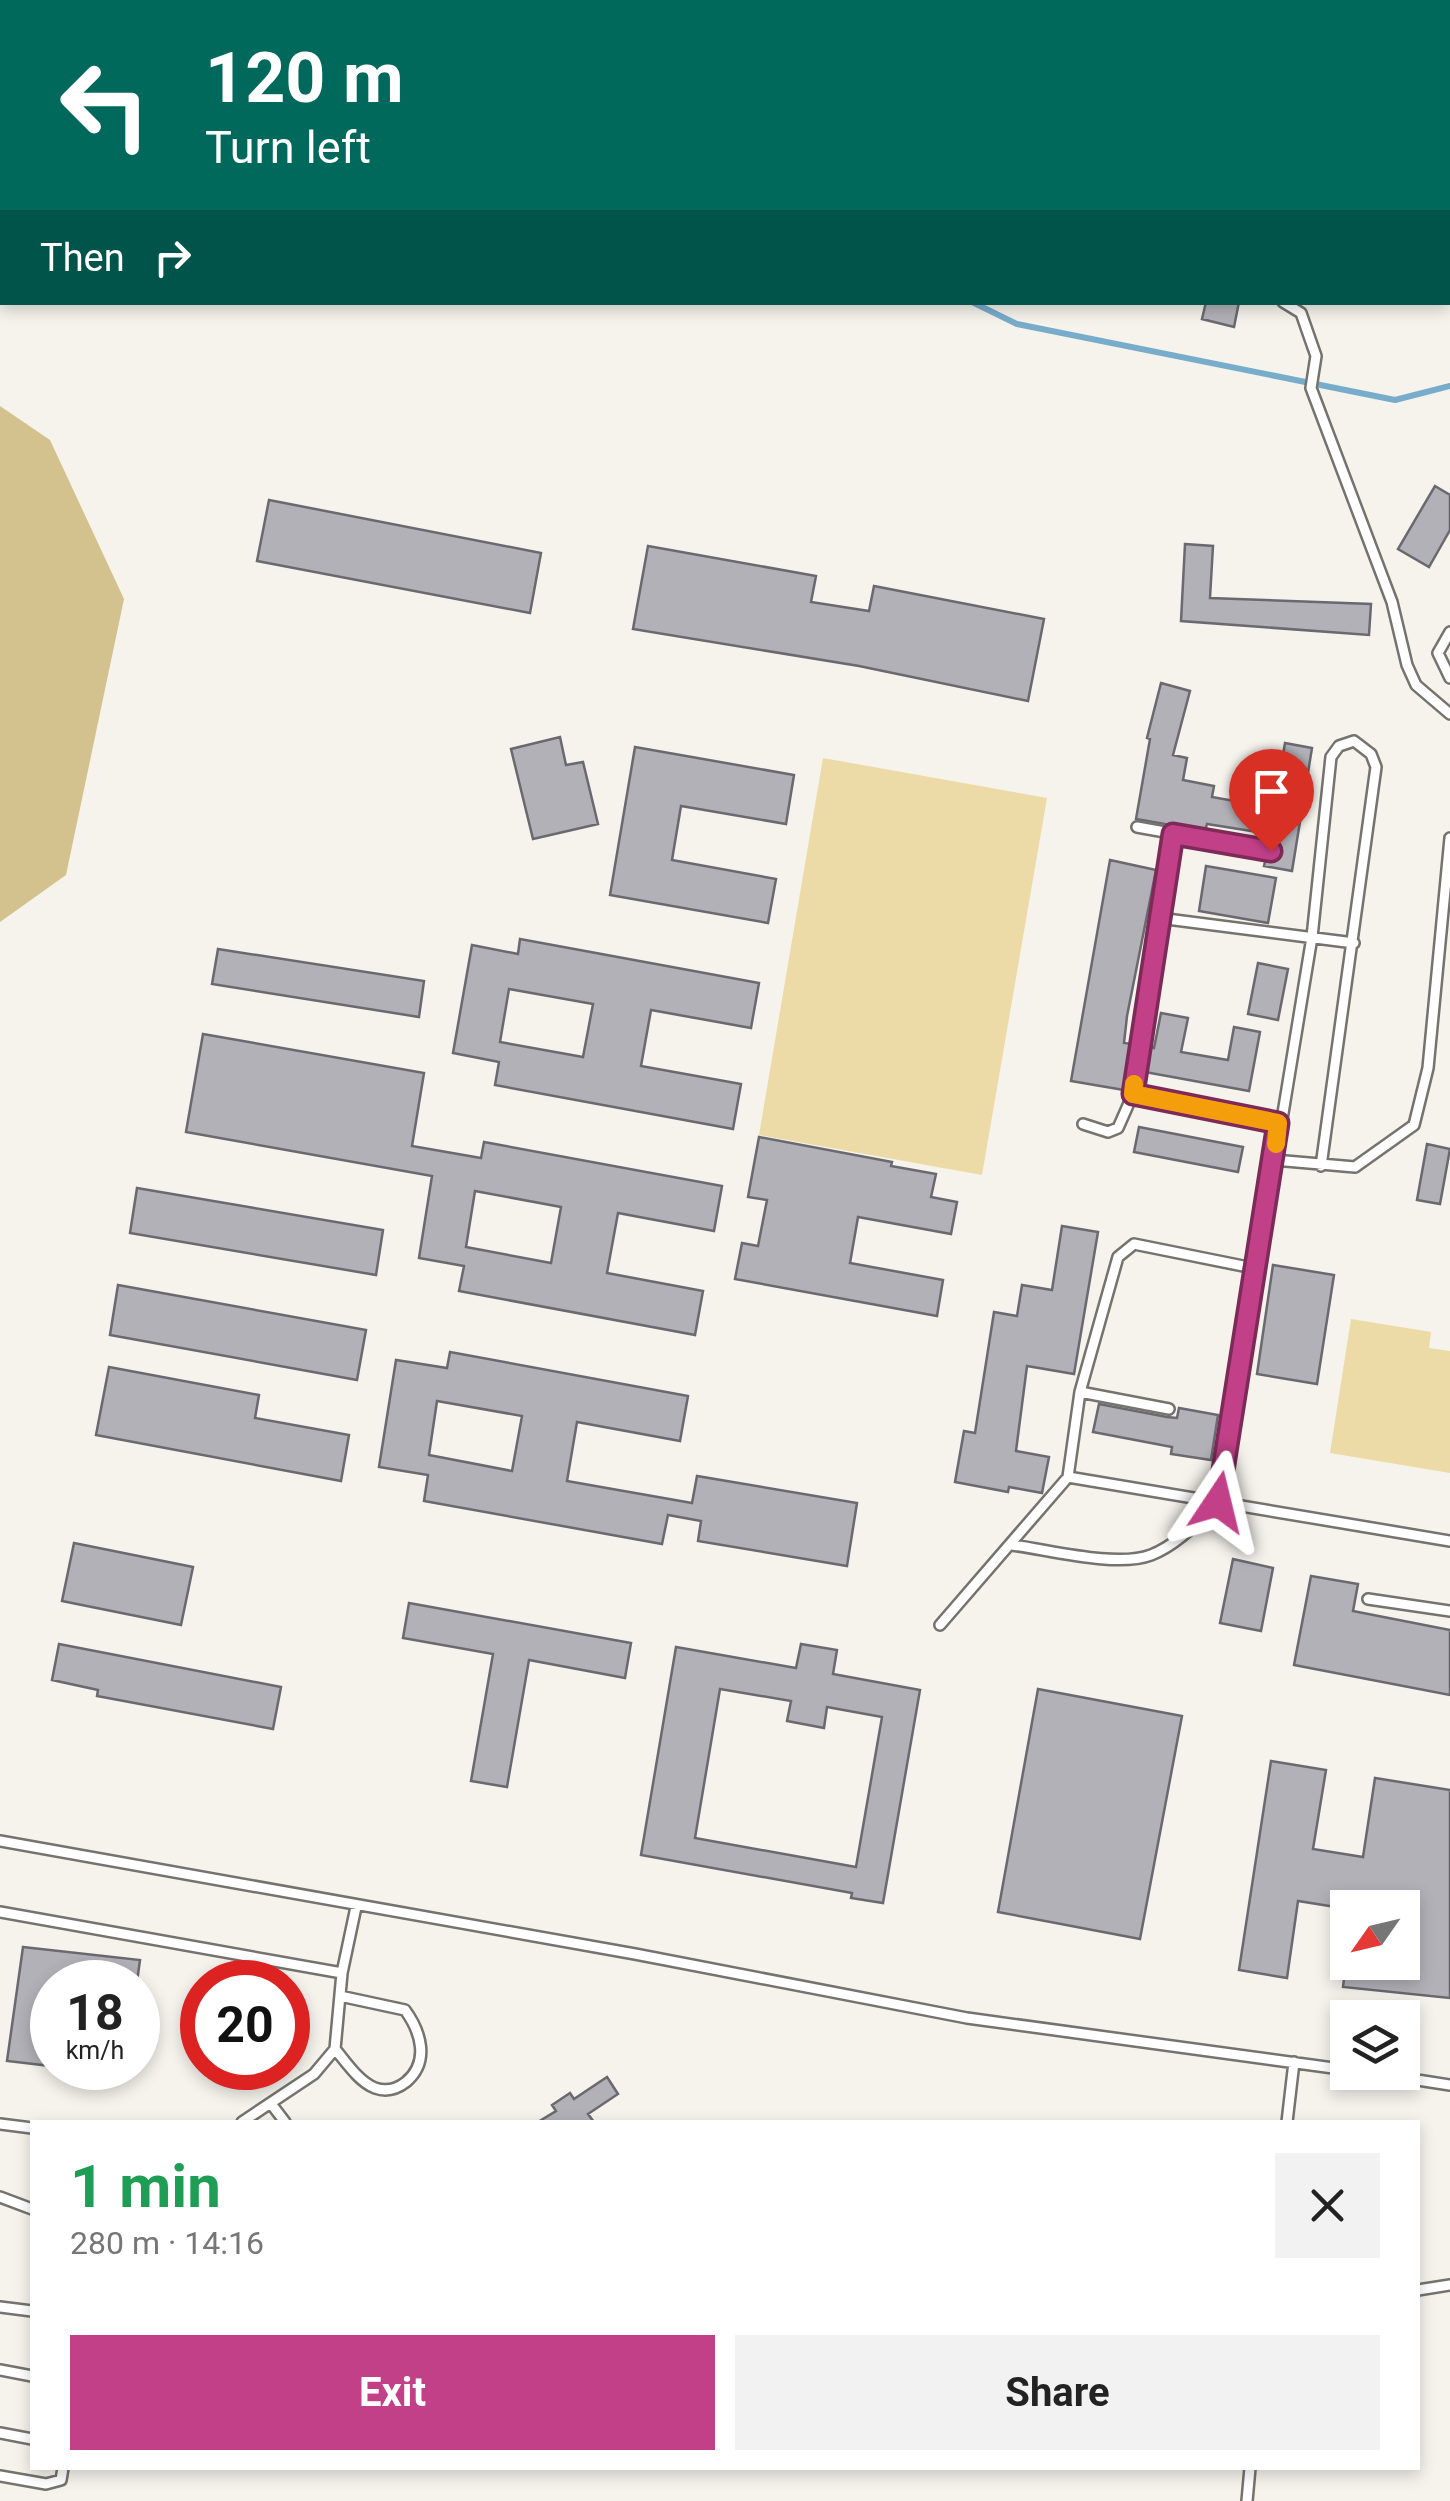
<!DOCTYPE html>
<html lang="en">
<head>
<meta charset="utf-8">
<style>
	:root { --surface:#fff; --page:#f2f2f2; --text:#222; --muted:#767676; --accent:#c24088 }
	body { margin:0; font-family:Roboto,sans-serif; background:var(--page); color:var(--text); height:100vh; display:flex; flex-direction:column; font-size:38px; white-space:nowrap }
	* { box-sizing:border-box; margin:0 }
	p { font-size:32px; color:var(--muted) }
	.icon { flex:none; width:55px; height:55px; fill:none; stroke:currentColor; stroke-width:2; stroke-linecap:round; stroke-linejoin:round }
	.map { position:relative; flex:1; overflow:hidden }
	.sheet { position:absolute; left:30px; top:2120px; width:1390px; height:350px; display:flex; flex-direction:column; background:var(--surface); border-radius:0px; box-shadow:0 5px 15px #0003 }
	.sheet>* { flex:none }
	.banner { position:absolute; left:0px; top:0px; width:1450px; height:305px; box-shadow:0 5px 15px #0003; background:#00695c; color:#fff; overflow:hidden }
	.needle { width:65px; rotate:236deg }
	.buttons { position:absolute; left:1330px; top:1890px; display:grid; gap:20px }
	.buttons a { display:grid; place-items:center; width:90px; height:90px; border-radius:0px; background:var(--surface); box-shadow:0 5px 15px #0003; font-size:50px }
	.speed { position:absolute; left:30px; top:1960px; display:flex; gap:20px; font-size:50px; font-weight:700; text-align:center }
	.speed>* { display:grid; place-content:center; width:130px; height:130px; border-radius:50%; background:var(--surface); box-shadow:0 5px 15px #0003; line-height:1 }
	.speed small { font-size:25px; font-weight:400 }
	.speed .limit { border:15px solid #d22; background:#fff; color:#111 }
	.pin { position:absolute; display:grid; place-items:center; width:85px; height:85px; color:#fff; margin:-102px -42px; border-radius:50% 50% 50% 0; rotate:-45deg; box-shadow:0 0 10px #0007 }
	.pin .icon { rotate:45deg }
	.me { position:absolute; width:110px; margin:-55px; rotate:10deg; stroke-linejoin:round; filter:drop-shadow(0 0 8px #0008) }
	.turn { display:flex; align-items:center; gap:35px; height:210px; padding:0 40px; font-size:45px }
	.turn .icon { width:130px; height:130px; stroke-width:2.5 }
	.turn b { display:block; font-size:70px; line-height:85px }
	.then { display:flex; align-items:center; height:95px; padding:0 40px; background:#0003; gap:20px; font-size:38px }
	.round { display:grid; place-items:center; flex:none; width:105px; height:105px; border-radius:0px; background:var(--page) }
	.headline { display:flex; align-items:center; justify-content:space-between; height:170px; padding:0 40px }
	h1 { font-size:60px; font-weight:700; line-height:75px; color:#1e9e55 }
	.action { display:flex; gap:20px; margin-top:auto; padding:20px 40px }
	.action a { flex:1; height:115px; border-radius:0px; background:var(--accent); color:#fff; font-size:40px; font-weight:700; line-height:115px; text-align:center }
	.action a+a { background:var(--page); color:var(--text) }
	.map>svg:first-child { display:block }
</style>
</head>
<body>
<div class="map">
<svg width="1450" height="2501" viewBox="0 0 1450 2501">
	<rect width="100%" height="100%" fill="#f5f3ec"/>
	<path fill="#ecdba6" d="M823,758L1047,798L982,1175L759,1135Z
		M1351,1319L1431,1332L1429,1348L1450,1351V1473L1330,1453Z"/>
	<path fill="#d4c28e" d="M0,406L50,440L124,599L66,875L0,922Z"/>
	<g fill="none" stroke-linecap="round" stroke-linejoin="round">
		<path stroke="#78accb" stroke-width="6" d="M0,125L2,124
			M972,302L1017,324L1395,400L1450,386"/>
	</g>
	<path fill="#b2b1b8" stroke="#6a696f" stroke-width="2.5" fill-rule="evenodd" d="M1206,302H1239L1234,327L1202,319Z
		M1435,486L1450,495V530L1429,567L1398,549Z
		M269,500L541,553L530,613L257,561Z
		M1185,544L1213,546L1210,598L1371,604L1369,635L1181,621Z
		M648,546L816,576L811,602L869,611L874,586L1044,619L1028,701L859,666L633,629Z
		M1161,683L1190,691L1173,755L1187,758L1183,780L1214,786L1212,797L1274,808L1285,743L1312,748L1292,871L1264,866L1266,858H1275L1279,851L1277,846L1269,842L1270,834L1207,824L1205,831L1136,819L1150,739L1147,738Z
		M560,737L566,765L583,762L598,824L533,839L511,749Z
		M635,747L794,775L786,824L681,806L672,860L776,879L768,923L610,895Z
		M1110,860L1156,870L1127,1016L1124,1043L1132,1044L1124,1090L1071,1081Z
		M1206,866L1276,878L1268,923L1199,911Z
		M520,939L759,983L751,1028L651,1010L641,1066L741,1084L733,1129L495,1085L499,1062L453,1053L472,945L518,954ZM509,989L593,1004L583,1057L500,1042Z
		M218,949L424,981L419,1017L212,984Z
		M1258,963L1288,969L1278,1020L1248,1014Z
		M1161,1013L1188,1018L1181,1052L1228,1060L1234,1027L1260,1032L1249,1091L1145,1072L1148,1047L1154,1048Z
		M203,1034L424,1073L412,1146L481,1158L484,1142L722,1186L714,1231L618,1213L607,1273L703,1291L695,1335L459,1291L464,1266L419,1258L432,1176L186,1132ZM475,1191L561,1207L551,1263L466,1247Z
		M1139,1127L1243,1147L1238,1172L1134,1152Z
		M759,1137L892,1162L891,1166L936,1174L931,1197L957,1202L951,1234L858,1217L850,1263L943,1280L937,1316L735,1279L742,1243L758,1246L767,1200L748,1197Z
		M1427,1144L1450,1149L1440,1204L1417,1200Z
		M137,1188L383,1230L376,1275L130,1233Z
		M1062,1226L1098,1232L1074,1374L1027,1366L1016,1451L1049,1457L1042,1493L1009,1487L1008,1492L955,1482L964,1431L975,1433L994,1312L1017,1316L1022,1285L1052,1290Z
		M1273,1265L1334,1275L1317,1384L1257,1374Z
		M118,1285L366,1330L357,1380L110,1335Z
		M450,1352L688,1396L680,1441L577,1422L567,1481L692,1503L697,1476L857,1503L847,1566L698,1541L701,1521L668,1515L662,1544L424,1501L428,1475L379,1467L396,1360L447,1368ZM437,1401L522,1416L512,1471L429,1455Z
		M109,1367L259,1395L255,1418L349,1435L341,1481L96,1435Z
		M1099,1404L1167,1417L1177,1418L1179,1408L1218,1415L1211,1460L1171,1454L1172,1447L1093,1432Z
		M74,1543L193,1567L181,1625L62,1601Z
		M1233,1559L1273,1568L1261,1631L1220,1623Z
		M1311,1576L1358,1584L1353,1611L1450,1630V1695L1294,1665Z
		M409,1603L631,1643L625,1678L529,1660L507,1787L471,1781L493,1654L403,1638Z
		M59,1644L281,1687L273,1729L97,1696L98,1690L52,1680Z
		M801,1644L837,1650L833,1674L920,1690L883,1903L851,1898L852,1893L641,1855L676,1647L796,1668ZM720,1689L791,1701L787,1721L824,1728L827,1707L882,1717L856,1867L695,1838Z
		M1038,1689L1182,1716L1140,1939L998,1912Z
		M1271,1761L1326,1770L1313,1849L1363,1857L1375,1778L1450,1790V1998L1343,1987L1346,1962H1402V1908L1348,1909L1298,1901L1287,1978L1239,1970Z
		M23,1947L140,1960L137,1982H52L51,2066L7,2061Z
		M607,2077L618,2094L588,2114L594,2122H538L556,2111L552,2105L570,2093L574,2099Z"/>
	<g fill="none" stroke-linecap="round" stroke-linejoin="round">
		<g stroke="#75736d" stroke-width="14">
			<path id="service" d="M1283,302L1301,313L1316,356L1311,388L1392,602L1407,665L1416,685L1450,714
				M1450,632L1438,653L1450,678
				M1137,827L1271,851
				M1159,918L1354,943
				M1133,1094L1279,1123
				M1083,1124L1108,1132L1118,1128L1133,1094L1173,834
				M1274,1160L1355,1167L1414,1125L1428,1068L1450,838
				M1080,1392L1169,1409
				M1068,1477L1450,1541
				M1012,1545C1050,1550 1117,1568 1151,1555C1177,1545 1199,1521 1219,1502L1312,937L1331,757L1339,746L1354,741L1371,754L1376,767L1321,1166
				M1368,1599L1450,1611
				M940,1625L1068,1477L1080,1392L1118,1257L1134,1244L1258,1269
				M0,1841L635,1954L967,2018L1348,2070
				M0,1912L342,1973
				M335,2049C346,2062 359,2082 375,2088C386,2092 397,2089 406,2082C430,2062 421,2032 405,2010L340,1996
				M1366,2072L1450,2085
				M272,2105L285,2122
				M242,2122L314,2074L335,2049L342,1973L356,1907
				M1287,2122L1294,2062
				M0,2124L32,2128
				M0,2197L32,2209
				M1418,2290L1450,2285
				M0,2307L32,2311
				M0,2370L32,2376
				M0,2433L32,2439
				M0,2476L46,2484L61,2480L63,2468
				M1247,2501L1250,2468"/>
		</g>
		<use href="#service" stroke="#fff" stroke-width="9"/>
	</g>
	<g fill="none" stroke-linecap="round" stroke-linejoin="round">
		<g stroke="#7e2a58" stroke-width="25">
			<path id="route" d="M1218,1502L1278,1123L1133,1094L1173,834L1271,851"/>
		</g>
		<use href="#route" stroke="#c24088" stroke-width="18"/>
		<path stroke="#f59e0b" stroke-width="18" d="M1134,1084L1133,1094L1278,1123L1276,1144"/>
	</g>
</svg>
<div class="buttons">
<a><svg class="needle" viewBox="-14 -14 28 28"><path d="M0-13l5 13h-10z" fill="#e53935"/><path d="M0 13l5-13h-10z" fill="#767676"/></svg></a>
<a><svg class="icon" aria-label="layers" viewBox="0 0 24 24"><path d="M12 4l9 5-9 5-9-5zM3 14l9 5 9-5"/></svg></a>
</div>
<div class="speed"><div>18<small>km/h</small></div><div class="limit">20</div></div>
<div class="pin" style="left:1271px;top:851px;background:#d93025"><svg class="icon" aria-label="arrive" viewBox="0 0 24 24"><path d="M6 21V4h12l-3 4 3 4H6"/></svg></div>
<svg class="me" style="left:1218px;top:1502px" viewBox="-20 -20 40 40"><path d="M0-17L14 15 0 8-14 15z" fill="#c24088" stroke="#fff" stroke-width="4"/></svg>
<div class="banner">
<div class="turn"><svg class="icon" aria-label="left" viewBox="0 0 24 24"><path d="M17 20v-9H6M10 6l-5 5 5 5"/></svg><div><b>120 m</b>Turn left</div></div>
<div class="then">Then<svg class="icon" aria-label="right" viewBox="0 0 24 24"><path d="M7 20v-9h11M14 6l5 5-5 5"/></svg></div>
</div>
<section class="sheet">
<div class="headline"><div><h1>1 min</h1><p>280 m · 14:16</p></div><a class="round"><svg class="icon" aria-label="close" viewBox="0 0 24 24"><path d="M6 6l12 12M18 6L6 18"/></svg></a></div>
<div class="action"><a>Exit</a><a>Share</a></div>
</section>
</div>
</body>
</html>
